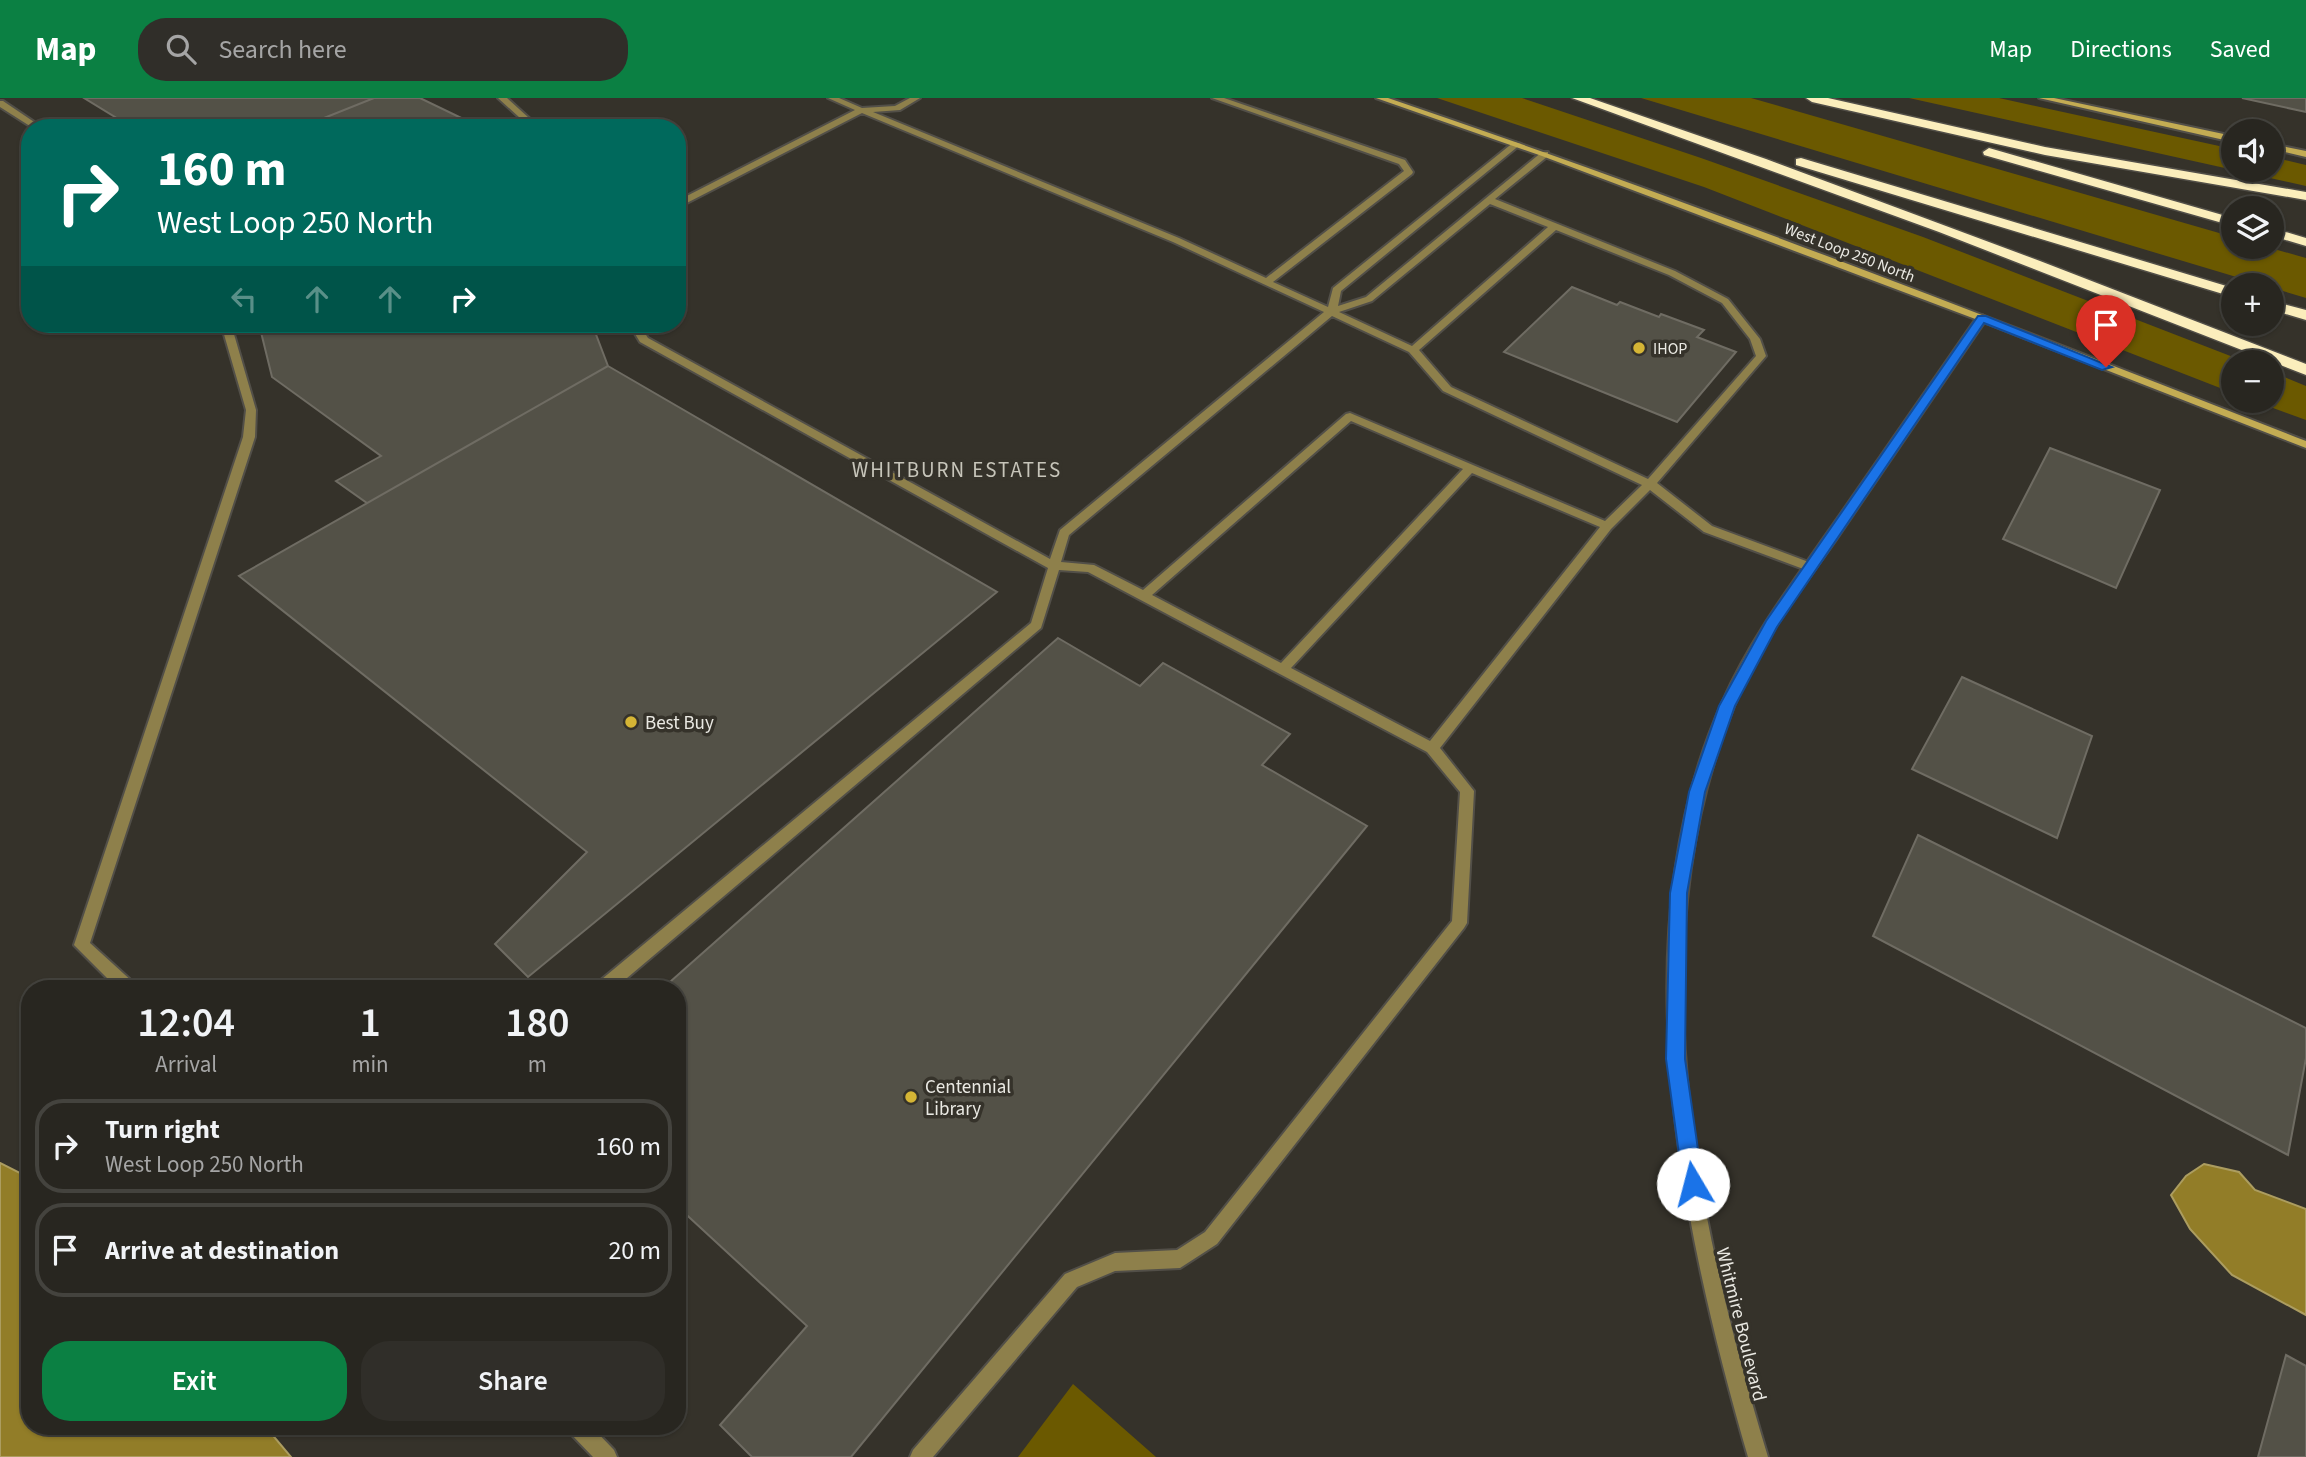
<!DOCTYPE html>
<html lang="en">
<head>
<meta charset="utf-8">
<style>
	:root { --surface:#282620; --page:#302e29; --text:#f1f3f6; --muted:#a5a5a5; --line:#44433e; --accent:#0b8043 }
	body { margin:0; font-family:"Source Sans 3",sans-serif; background:var(--page); color:var(--text); height:100vh; display:flex; flex-direction:column; font-size:26px; white-space:nowrap }
	* { box-sizing:border-box; margin:0 }
	p { font-size:23px; color:var(--muted) }
	.icon { flex:none; width:38px; height:38px; fill:none; stroke:currentColor; stroke-width:2; stroke-linecap:round; stroke-linejoin:round }
	.map { position:relative; flex:1; overflow:hidden }
	.panel { position:absolute; left:21px; top:882px; width:665px; height:455px; display:flex; flex-direction:column; background:var(--surface); border-radius:28px; box-shadow:0 2px 5px #0004,0 0 0 2px var(--line) }
	.panel>* { flex:none }
	.hud { position:absolute; left:21px; top:21px; width:665px; height:214px; border-radius:28px; box-shadow:0 2px 5px #0004,0 0 0 2px var(--line); background:#00695c; color:#fff; overflow:hidden }
	.buttons { position:absolute; left:2221px; top:21px; display:grid; gap:14px }
	.buttons a { display:grid; place-items:center; width:63px; height:63px; border-radius:50%; background:var(--surface); box-shadow:0 2px 5px #0004,0 0 0 2px var(--line); font-size:35px }
	.pin { position:absolute; display:grid; place-items:center; width:60px; height:60px; color:#fff; margin:-72px -30px; border-radius:50% 50% 50% 0; rotate:-45deg; box-shadow:0 0 7px #0007 }
	.pin .icon { rotate:45deg }
	.me { position:absolute; width:77px; margin:-38px; rotate:352deg; stroke-linejoin:round; filter:drop-shadow(0 0 5px #0008) }
	.turn { display:flex; align-items:center; gap:24px; height:147px; padding:0 21px; font-size:32px }
	.turn .icon { width:91px; height:91px; stroke-width:2.5 }
	.turn b { display:block; font-size:49px; line-height:60px }
	.lanes { display:flex; align-items:center; height:66px; padding:0 21px; background:#0003; justify-content:center; gap:35px; direction:ltr }
	.lanes .off { opacity:.35 }
	.eta { display:flex; justify-content:space-evenly; align-items:center; height:119px; text-align:center }
	.eta b { font-size:42px; font-weight:600; line-height:49px }
	.button { display:flex; gap:14px; margin-top:auto; padding:14px 21px }
	.button a { flex:1; height:80px; border-radius:28px; background:var(--accent); color:#fff; font-size:28px; font-weight:600; line-height:80px; text-align:center }
	.button a+a { background:var(--page); color:var(--text) }
	ul { padding:0; list-style:none }
	li { display:flex; align-items:center; gap:21px; height:94px; margin:0 14px 10px; padding:0 7px; border:4px solid var(--line); border-radius:28px }
	li div { flex:1 }
	li b { display:block; font-size:26px }
	li em { font-style:normal }
	header { display:flex; align-items:center; gap:42px; box-sizing:border-box; height:98px; padding:0 35px; background:var(--accent); color:#fff }
	header strong { font-size:33px }
	nav { display:flex; gap:38px; margin-inline-start:auto; font-size:24px }
	.search { width:490px; height:63px; background:var(--page); display:flex; align-items:center; gap:18px; box-sizing:border-box; padding:0 24px; border-radius:28px; color:var(--muted); font-size:26px }
	.map>svg:first-child { display:block }
</style>
</head>
<body>
<header>
<strong>Map</strong>
<div class="search"><svg class="icon" aria-label="search" viewBox="0 0 24 24"><circle cx="10" cy="10" r="6"/><path d="M15 15l6 6"/></svg>Search here</div>
<nav><a>Map</a><a>Directions</a><a>Saved</a></nav>
</header>
<div class="map">
<svg width="2306" height="1359" viewBox="0 0 2306 1359">
	<rect width="100%" height="100%" fill="#35322a"/>
	<path fill="#6b5900" d="M1437,0H1522L1701,60L1923,139L2246,264H2233V295L1704,89Z
		M1641,0H1751L2233,139V149H2267L2306,160V200Z
		M1909,0H1999L2233,51V72H2272V59L2306,67V88Z
		M2272,274L2306,288V322L2254,303H2272Z
		M1073,1286L1156,1359H1018Z"/>
	<path fill="#927d28" stroke="#ac9d60" stroke-width="2" d="M0,1065L30,1080V1328H265L291,1359H0Z
		M2204,1066L2239,1074L2255,1092L2306,1111V1217L2232,1177L2190,1131L2171,1097L2186,1078Z"/>
	<path fill="#535147" stroke="#6f6c63" stroke-width="2" d="M84,0H374L299,30H133Z
		M374,0H420L482,30H299Z
		M2242,0H2306V14Z
		M1572,189L1617,207L1620,204L1659,219L1661,216L1704,232L1697,239L1736,254L1677,324L1504,254Z
		M259,226H592L608,268L367,405L336,383L381,358L272,279Z
		M608,268L997,494L528,879L495,846L587,754L239,478Z
		M2050,350L2160,392L2116,490L2003,441Z
		M1058,540L1140,588L1163,565L1290,636L1262,667L1367,728L851,1359H752L720,1327L807,1228L677,1108V891H662Z
		M1962,579L2092,638L2057,740L1912,671Z
		M1918,737L2306,930V960L2288,1057L1873,838Z
		M2286,1257L2306,1268V1359H2258Z"/>
	<g fill="none" stroke-linecap="round" stroke-linejoin="round">
		<g stroke="#524f48" stroke-width="4">
			<path id="service" d="M498,0H507L540,30H531Z
				M828,0H839L862,10L895,8L910,0H920L900,12L873,14L1179,140L1266,180L1404,73L1399,66L1212,0H1224L1405,62L1413,74L1412,76L1273,184L1328,209L1333,190L1514,44L1521,46L1341,193L1338,208L1366,199L1542,54H1548V58L1495,101L1675,173L1728,201L1760,241L1766,258L1657,385L1712,428L1814,466L1816,469L1814,472H1806L1704,434L1650,392L1611,431L1440,650L1474,693L1467,825L1464,830L1217,1146L1180,1170L1115,1173L1077,1189L933,1359H910L913,1352L1065,1176L1115,1155L1177,1152L1205,1134L1452,823L1460,694L1427,654L1088,474L1059,472L1041,530L614,891H594L596,886L1031,525L1048,470L640,244L629,226H639L648,240L1050,461L1060,432L1324,214L1173,144L862,15L677,110V103L855,12ZM1490,106L1548,129L1412,248L1339,214L1372,203ZM1556,132L1669,177L1722,205L1750,241L1756,258L1648,381L1451,289L1419,252ZM1332,218L1409,254L1443,293L1642,387L1605,423L1350,315L1346,316L1143,492L1094,467L1061,464L1069,437ZM1351,323L1463,371L1281,565L1152,497ZM1472,375L1600,429L1430,643L1291,570Z
				M0,3H3L43,30H33L0,9Z
				M221,226H231L256,312L255,339L90,845L135,886L137,891H118L74,847L243,339L246,312Z
				M567,1328H591L614,1352L617,1359H593L570,1335Z"/>
		</g>
		<g stroke="#524f48" stroke-width="4">
			<path id="minor" d="M1982,217L1987,220C1937,293 1887,367 1837,440C1800,493 1758,547 1734,608C1636,848 1696,1120 1768,1359H1748C1681,1128 1619,835 1722,605C1750,541 1793,484 1833,427C1882,357 1930,287 1978,218Z"/>
		</g>
		<g stroke="#524f48" stroke-width="4">
			<path id="secondary" d="M1376,0H1388C1697,105 2002,224 2306,343V350L1978,222L1542,58Z
				M2039,0H2054L2233,38V44Z
				M2272,46L2306,53V59L2272,51Z"/>
		</g>
		<g stroke="#524f48" stroke-width="3">
			<path id="motorway" d="M1572,0H1590L1766,61L2040,163L2306,266V277L1939,134Z
				M1806,0H1828L2045,49L2306,94V102L2045,57L1812,4Z
				M1989,50L2233,120V128L1984,57L1983,54Z
				M1801,60L2233,190V199L1796,67V61Z
				M2272,130L2306,140V148L2272,138Z
				M2272,203L2306,212V222L2272,212Z"/>
		</g>
		<use href="#service" fill="#8e804b" fill-rule="evenodd"/>
		<use href="#minor" fill="#8e804b" fill-rule="evenodd"/>
		<use href="#secondary" fill="#c3ac53" fill-rule="evenodd"/>
		<use href="#motorway" fill="#fbeebc" fill-rule="evenodd"/>
	</g>
	<path fill="#1a73e8" stroke="#114b97" stroke-width="2" d="M1978,218H1986L2112,269L2102,272L1984,225L1777,529L1735,608L1705,694L1687,795L1685,961L1703,1086L1700,1093L1693,1096L1686,1093L1683,1086L1666,961L1670,795L1689,694L1719,608L1766,523Z"/>
	<g fill="#d5b535" stroke="#35322a" stroke-width="2.5">
		<circle cx="1639" cy="250" r="7"/>
		<circle cx="631" cy="624" r="7"/>
		<circle cx="911" cy="999" r="7"/>
	</g>
	<g text-anchor="middle" stroke-width="7" stroke-linejoin="round" paint-order="stroke">
		<g font-size="16" fill="#eae9e3" stroke="#35322a">
			<text transform="translate(1850 154) rotate(21)" y="6">West Loop 250 North</text>
		</g>
		<g font-size="16" fill="#eae9e3" stroke="#35322a" text-anchor="start">
			<text x="1653" y="256">IHOP</text>
		</g>
		<g font-size="19" fill="#eae9e3" stroke="#35322a" text-anchor="start">
			<text x="645" y="631">Best Buy</text>
			<text x="925" y="995">Centennial<tspan x="925" dy="22">Library</tspan></text>
		</g>
		<g font-size="19" fill="#eae9e3" stroke="#35322a">
			<text transform="translate(1742 1226) rotate(76)" y="7">Whitmire Boulevard</text>
		</g>
		<g font-size="21" letter-spacing="2" fill="#c7c5ba" stroke="#35322a">
			<text x="957" y="379">WHITBURN ESTATES</text>
		</g>
	</g>
</svg>
<div class="buttons">
<a><svg class="icon" aria-label="sound" viewBox="0 0 24 24"><path d="M4 9h4l5-4v14l-5-4H4zM17 9q2 3 0 6"/></svg></a>
<a><svg class="icon" aria-label="layers" viewBox="0 0 24 24"><path d="M12 4l9 5-9 5-9-5zM3 14l9 5 9-5"/></svg></a>
<a>+</a>
<a>−</a>
</div>
<div class="pin" style="left:2106px;top:269px;background:#d93025"><svg class="icon" aria-label="arrive" viewBox="0 0 24 24"><path d="M6 21V4h12l-3 4 3 4H6"/></svg></div>
<svg class="me" style="left:1693px;top:1086px" viewBox="-20 -20 40 40"><circle r="19" fill="#fff"/><path d="M0-13L10 11 0 6-10 11z" fill="#1a73e8"/></svg>
<div class="hud">
<div class="turn"><svg class="icon" aria-label="right" viewBox="0 0 24 24"><path d="M7 20v-9h11M14 6l5 5-5 5"/></svg><div><b>160 m</b>West Loop 250 North</div></div>
<div class="lanes"><svg class="icon off" aria-label="left" viewBox="0 0 24 24"><path d="M17 20v-9H6M10 6l-5 5 5 5"/></svg><svg class="icon off" aria-label="ahead" viewBox="0 0 24 24"><path d="M12 20V5M6 11l6-6 6 6"/></svg><svg class="icon off" aria-label="ahead" viewBox="0 0 24 24"><path d="M12 20V5M6 11l6-6 6 6"/></svg><svg class="icon" aria-label="right" viewBox="0 0 24 24"><path d="M7 20v-9h11M14 6l5 5-5 5"/></svg></div>
</div>
<section class="panel">
<div class="eta">
<div><b>12:04</b><p>Arrival</p></div>
<div><b>1</b><p>min</p></div>
<div><b>180</b><p>m</p></div>
</div>
<ul>
<li><svg class="icon" aria-label="right" viewBox="0 0 24 24"><path d="M7 20v-9h11M14 6l5 5-5 5"/></svg><div><b>Turn right</b><p>West Loop 250 North</p></div><em>160 m</em></li>
<li><svg class="icon" aria-label="arrive" viewBox="0 0 24 24"><path d="M6 21V4h12l-3 4 3 4H6"/></svg><div><b>Arrive at destination</b></div><em>20 m</em></li>
</ul>
<div class="button"><a>Exit</a><a>Share</a></div>
</section>
</div>
</body>
</html>
